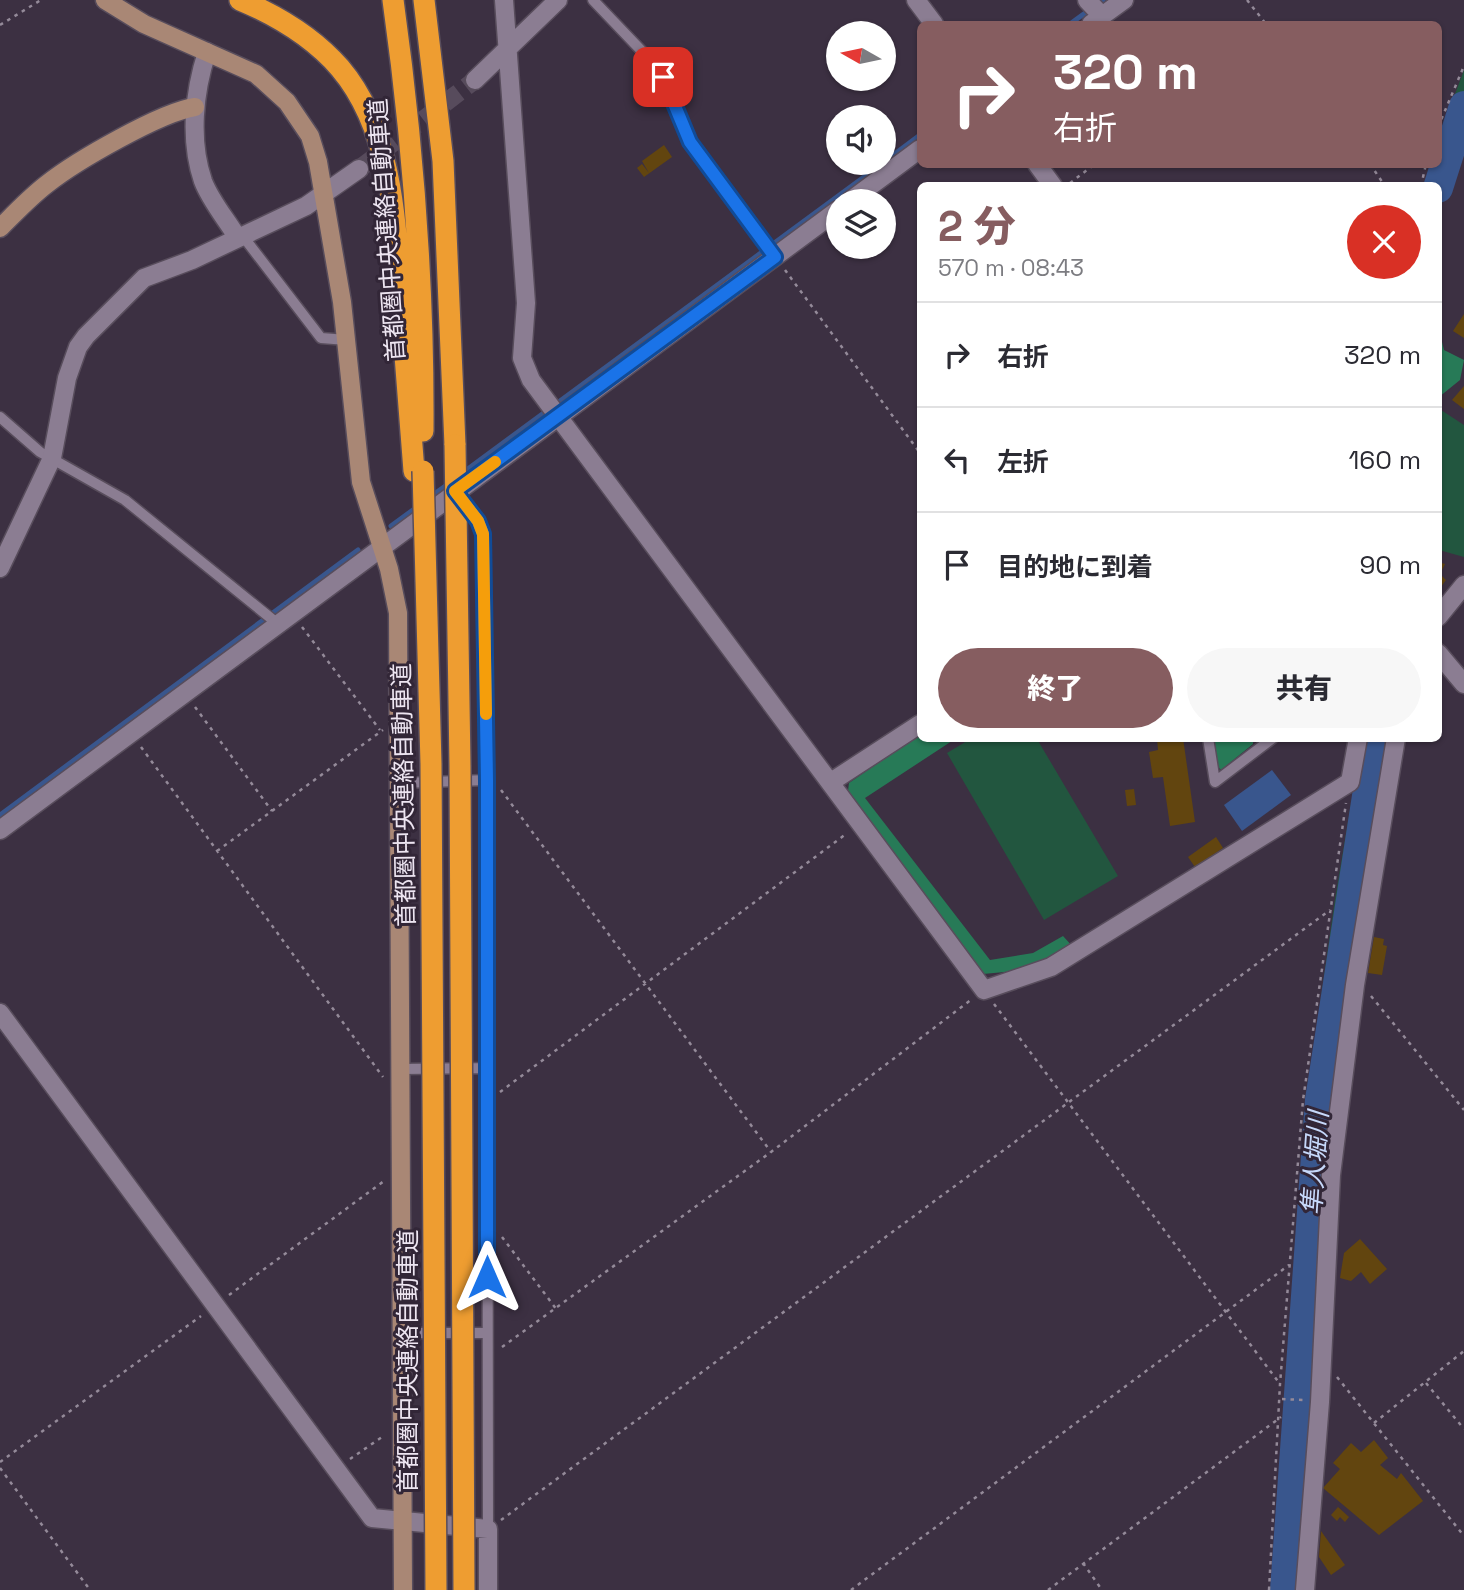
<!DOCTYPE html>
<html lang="ja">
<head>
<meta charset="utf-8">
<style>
	:root { --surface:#fff; --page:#f7f7f7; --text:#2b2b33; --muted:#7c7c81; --line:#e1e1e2; --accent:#865d60 }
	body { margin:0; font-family:"Space Grotesk","Noto Sans JP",sans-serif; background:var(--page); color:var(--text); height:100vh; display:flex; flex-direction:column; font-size:26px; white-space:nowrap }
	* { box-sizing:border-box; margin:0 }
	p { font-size:23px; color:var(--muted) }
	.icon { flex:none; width:38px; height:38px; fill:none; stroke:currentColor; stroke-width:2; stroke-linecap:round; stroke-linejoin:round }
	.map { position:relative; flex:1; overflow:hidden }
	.panel { position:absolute; left:917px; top:182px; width:525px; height:560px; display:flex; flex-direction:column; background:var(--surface); border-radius:10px; box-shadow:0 2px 5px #0004 }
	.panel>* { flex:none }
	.banner { position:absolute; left:917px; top:21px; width:525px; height:147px; border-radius:10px; box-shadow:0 2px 5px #0004; background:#865d60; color:#fff; overflow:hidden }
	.needle { width:46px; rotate:279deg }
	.controls { position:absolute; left:826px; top:21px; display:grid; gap:14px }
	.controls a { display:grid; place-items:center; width:70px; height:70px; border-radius:50%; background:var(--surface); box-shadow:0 2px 5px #0004; font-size:35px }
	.pin { position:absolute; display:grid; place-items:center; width:60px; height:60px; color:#fff; margin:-30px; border-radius:14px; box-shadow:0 4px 10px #0006 }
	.me { position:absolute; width:77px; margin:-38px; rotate:0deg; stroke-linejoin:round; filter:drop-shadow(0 0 5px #0008) }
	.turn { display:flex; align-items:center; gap:24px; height:147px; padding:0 21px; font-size:32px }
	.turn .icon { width:91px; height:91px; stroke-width:2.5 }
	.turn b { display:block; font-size:49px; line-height:60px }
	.round { display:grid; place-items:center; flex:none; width:74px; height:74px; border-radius:37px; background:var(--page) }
	.summary { display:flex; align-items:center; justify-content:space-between; height:119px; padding:0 21px }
	h1 { font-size:42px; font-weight:800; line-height:52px; color:var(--accent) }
	.cta { display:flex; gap:14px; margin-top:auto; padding:14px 21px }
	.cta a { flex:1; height:80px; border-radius:42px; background:var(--accent); color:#fff; font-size:28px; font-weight:800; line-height:80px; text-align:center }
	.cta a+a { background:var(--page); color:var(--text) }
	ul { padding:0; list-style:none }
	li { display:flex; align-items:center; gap:21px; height:105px; padding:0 21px; border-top:2px solid var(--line) }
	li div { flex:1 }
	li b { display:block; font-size:26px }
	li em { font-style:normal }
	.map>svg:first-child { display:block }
</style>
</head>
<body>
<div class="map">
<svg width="1464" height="1590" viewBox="0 0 1464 1590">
	<rect width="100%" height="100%" fill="#3c3042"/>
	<path fill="#22563f" d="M1464,70V94L1438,164L1439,137Z
		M1438,408L1464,425V557L1439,550Z
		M972,738L1037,739L1118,876L1044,920L947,753Z
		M1362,739H1373L1344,897L1318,1095L1298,1394L1287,1390L1304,1118L1335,899Z
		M1380,739H1388L1329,1134L1312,1395L1306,1394L1322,1127L1353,897Z
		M1296,1406L1280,1590H1271L1285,1407Z
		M1304,1407L1311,1408L1298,1590H1289Z"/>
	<path fill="#277a57" d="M1438,326L1444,350L1464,360L1460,380L1439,397Z
		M920,734V738L955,739L865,798L990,960L1033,953L1063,936L1073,947L1035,969L983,974L848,791L849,783Z
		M1212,739H1253V744L1221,770L1216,764Z"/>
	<path fill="#39568d" d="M1272,770L1291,795L1242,831L1224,805Z"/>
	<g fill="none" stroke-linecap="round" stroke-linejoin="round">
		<path stroke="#39568d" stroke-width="5" d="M1070,24L1103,0
			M884,162L920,135
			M461,474L883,163
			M430,497L451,482
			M391,526L417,507
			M0,815L358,550"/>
		<path stroke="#39568d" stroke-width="30" d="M1438,188L1464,106
			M1285,1590L1320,1100L1376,738"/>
	</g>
	<path fill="#62450f" d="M664,145L672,157L644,177L637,168L642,164L649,173L642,161Z
		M1464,314V338L1453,331Z
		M1464,386V409L1452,400Z
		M1438,562L1445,564L1440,574L1446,580L1438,591Z
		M1157,738H1183L1195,822L1170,826L1163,777L1153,778L1149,752L1158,750Z
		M1134,789L1136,805L1127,806L1125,790Z
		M1216,837L1223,848L1195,867L1188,857Z
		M1374,937L1384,939L1383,945L1387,946L1382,975L1368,973Z
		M1360,1239L1387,1269L1370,1284L1361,1272L1351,1281L1340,1278L1344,1253Z
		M1374,1440L1388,1458L1380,1465L1397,1479L1401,1473L1423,1501L1379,1535L1323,1488L1340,1469L1333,1463L1351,1443L1361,1452Z
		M1338,1507L1349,1517L1345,1522L1340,1517L1337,1521L1331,1515Z
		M1321,1531L1345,1565L1331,1575L1319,1557Z"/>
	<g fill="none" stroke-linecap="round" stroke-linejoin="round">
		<path stroke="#574b5c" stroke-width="18" stroke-dasharray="18 9" stroke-linecap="butt" d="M359,169L475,80"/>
		<g stroke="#584d5c" stroke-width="13">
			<path id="lane" d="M593,0L657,67L690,142L775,257
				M242,235L321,338L347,340
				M0,417L40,452L125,500L278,624
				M460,497L478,521L483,534L487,780L488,1529
				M1208,738L1215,782L1273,738
				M401,783L487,780
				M402,1069L486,1068
				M401,1333H487"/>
		</g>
		<g stroke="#584d5c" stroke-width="21">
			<path id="street" d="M504,0L526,303L522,358L531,380L984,990L1051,967L1350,782L1358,738
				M916,0L934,24
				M1087,0L1102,16
				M1091,24L1124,0
				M207,52C194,92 189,140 203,181C210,200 226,219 237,237
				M475,80L558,0
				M1037,164L1053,186
				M850,201L920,149
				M0,568L52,458L67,378L78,347L86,336L144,278L192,260L306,206L359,169
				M1438,617L1464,585
				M1438,653L1464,684
				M831,782L920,724
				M0,830L838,210
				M0,1013L372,1518L488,1529V1590
				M1305,1590L1320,1402L1331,1175L1355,985L1396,738"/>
		</g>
		<g stroke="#584d5c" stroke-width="21">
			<path id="secondary" d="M105,0L144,24L256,74L287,102L310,136L318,162L342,302L361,482L389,569L398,613L403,1590
				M0,228C15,213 30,197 47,184C76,161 161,112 195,107"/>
		</g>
		<g stroke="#584d5c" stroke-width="24">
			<path id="highway" d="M240,0C278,16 313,37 340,68C396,134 396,236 402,317C406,369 410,420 414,471
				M393,0C413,142 424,287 423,431
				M424,0L443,161L455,445"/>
		</g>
		<path stroke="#948a99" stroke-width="2.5" stroke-dasharray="3.5 5" stroke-linecap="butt" d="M1247,0L1266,24
			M0,25L41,0
			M1438,127L1464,66
			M1370,164L1385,186
			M1070,183L1095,164
			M1421,186L1426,164
			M785,270L920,453
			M302,627L380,730
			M195,707L272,811
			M141,747L383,1077
			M501,790L771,1152
			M217,851L383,730
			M1371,996L1464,1110
			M994,1004L1280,1384
			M500,1092L846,834
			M502,1237L557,1310
			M229,1295L384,1181
			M502,1347L771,1152L972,999
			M1337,1377L1464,1536
			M1426,1383L1464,1429
			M1282,1399L1303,1400
			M1374,1423L1464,1351
			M350,1459L385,1435
			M0,1462L201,1316
			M0,1468L90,1590
			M501,1520L1330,910
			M1083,1563L1102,1590
			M851,1590L1289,1265
			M1048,1590L1281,1417
			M1269,1590L1280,1384L1303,1100L1346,803"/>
		<use href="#lane" stroke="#8b7d92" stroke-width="10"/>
		<use href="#street" stroke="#8b7d92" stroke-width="18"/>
		<use href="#secondary" stroke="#a98775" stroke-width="18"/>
		<use href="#highway" stroke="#ee9d31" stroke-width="21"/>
		<g stroke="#584d5c" stroke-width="24" stroke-linecap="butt">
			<path id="highway-bridge" d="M455,445L460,766L464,1590
				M423,471L431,764L436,1590"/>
		</g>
		<use href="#highway-bridge" stroke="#ee9d31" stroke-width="21"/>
	</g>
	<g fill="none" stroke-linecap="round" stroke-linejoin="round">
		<g stroke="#114b97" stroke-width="18">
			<path id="route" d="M487,1277V780L483,534L478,521L455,491L775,257L690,142L663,77"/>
		</g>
		<use href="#route" stroke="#1a73e8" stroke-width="12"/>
		<path stroke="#f59e0b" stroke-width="12" d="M486,714L483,534L478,521L455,491L495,462"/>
	</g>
	<g text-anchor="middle" stroke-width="6" stroke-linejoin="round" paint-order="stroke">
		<g font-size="24" fill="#ede5f1" stroke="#322637">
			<text transform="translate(387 230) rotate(-94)" y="8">首都圏中央連絡自動車道</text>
			<text transform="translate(404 795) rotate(-91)" y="8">首都圏中央連絡自動車道</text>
			<text transform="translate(408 1361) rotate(-90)" y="8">首都圏中央連絡自動車道</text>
		</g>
		<g font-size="26" font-style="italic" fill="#c6d8fa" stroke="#322637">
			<text transform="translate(1315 1163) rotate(-86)" y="9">隼人堀川</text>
		</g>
	</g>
</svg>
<div class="controls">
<a><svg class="needle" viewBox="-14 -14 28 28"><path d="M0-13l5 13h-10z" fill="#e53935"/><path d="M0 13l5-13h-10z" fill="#7c7c81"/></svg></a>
<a><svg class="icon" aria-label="sound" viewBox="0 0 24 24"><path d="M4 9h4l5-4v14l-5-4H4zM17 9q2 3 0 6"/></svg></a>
<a><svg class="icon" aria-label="layers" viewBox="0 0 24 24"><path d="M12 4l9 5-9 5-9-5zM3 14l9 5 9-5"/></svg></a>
</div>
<div class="pin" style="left:663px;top:77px;background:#d93025"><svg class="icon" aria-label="arrive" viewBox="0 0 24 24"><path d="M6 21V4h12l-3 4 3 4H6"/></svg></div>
<svg class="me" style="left:487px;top:1277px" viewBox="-20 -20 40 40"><path d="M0-17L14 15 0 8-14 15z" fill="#1a73e8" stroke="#fff" stroke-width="4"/></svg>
<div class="banner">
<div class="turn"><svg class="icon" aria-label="right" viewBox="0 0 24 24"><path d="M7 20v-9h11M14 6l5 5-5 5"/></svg><div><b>320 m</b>右折</div></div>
</div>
<section class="panel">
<div class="summary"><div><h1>2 分</h1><p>570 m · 08:43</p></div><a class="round" style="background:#d93025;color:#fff"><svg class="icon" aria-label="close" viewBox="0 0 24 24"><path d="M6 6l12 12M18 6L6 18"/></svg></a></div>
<ul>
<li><svg class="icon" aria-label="right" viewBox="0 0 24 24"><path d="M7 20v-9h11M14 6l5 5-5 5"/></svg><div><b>右折</b></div><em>320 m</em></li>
<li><svg class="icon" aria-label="left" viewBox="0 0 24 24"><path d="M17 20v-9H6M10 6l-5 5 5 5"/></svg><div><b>左折</b></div><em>160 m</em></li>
<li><svg class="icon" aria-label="arrive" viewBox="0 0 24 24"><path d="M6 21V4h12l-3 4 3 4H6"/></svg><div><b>目的地に到着</b></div><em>90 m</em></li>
</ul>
<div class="cta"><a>終了</a><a>共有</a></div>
</section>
</div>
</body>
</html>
